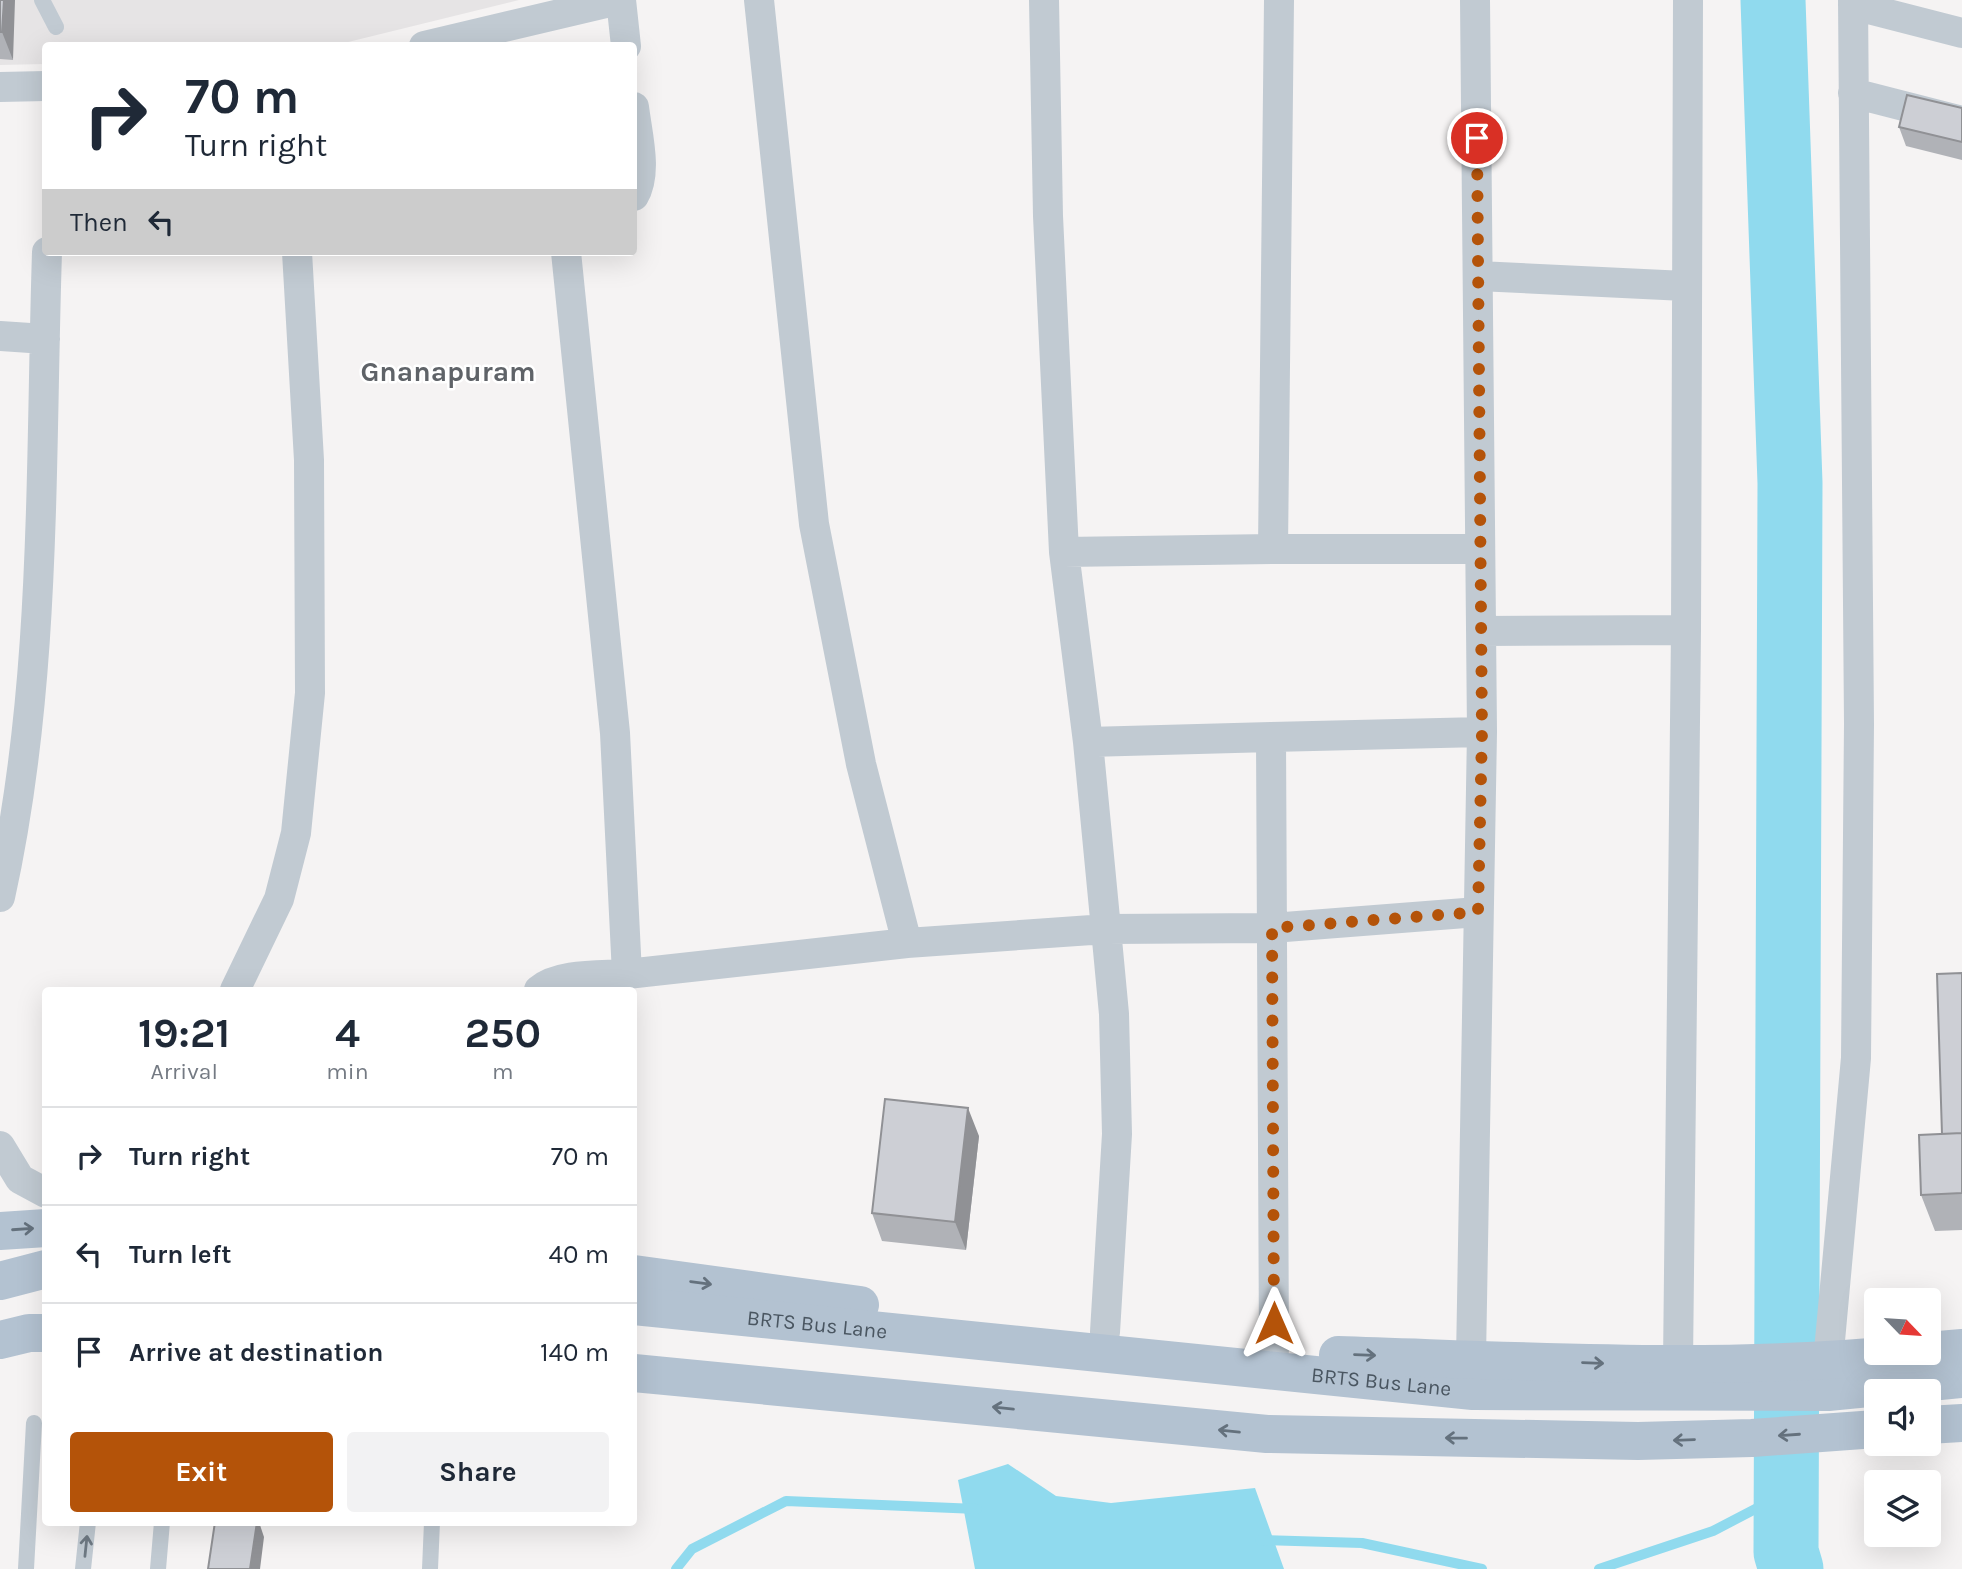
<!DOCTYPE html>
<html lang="en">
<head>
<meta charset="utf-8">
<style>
	:root { --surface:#fff; --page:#f2f2f3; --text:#1f2937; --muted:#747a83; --line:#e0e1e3; --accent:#b45309 }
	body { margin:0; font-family:Karla,sans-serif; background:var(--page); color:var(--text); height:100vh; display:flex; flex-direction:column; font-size:26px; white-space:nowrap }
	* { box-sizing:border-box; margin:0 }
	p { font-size:23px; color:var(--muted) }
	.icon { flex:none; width:38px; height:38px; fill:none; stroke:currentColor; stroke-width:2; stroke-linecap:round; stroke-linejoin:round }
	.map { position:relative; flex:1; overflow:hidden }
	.sheet { position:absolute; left:42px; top:987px; width:595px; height:539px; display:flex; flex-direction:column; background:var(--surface); border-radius:7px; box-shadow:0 7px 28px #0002 }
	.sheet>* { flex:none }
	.banner { position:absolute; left:42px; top:42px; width:595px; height:214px; border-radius:7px; box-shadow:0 7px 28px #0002; background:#fff; color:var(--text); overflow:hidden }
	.needle { width:46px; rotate:115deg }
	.fabs { position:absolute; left:1864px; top:1288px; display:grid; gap:14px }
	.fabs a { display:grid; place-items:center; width:77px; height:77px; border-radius:7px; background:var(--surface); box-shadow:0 7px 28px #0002; font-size:35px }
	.pin { position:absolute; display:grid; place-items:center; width:60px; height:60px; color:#fff; margin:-30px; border:4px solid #fff; border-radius:50%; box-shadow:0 2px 7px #0007 }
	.me { position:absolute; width:77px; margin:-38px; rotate:0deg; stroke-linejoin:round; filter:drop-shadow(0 0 5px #0008) }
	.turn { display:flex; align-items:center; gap:24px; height:147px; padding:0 28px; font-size:32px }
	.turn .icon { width:91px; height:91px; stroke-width:2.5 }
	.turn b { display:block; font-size:49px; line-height:60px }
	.then { display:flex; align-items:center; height:66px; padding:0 28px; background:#0003; gap:14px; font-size:26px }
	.eta { display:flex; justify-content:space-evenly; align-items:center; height:119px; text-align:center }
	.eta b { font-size:42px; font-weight:700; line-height:49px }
	.primary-button { display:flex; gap:14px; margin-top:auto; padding:14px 28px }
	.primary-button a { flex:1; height:80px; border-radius:7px; background:var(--accent); color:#fff; font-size:28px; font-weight:700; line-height:80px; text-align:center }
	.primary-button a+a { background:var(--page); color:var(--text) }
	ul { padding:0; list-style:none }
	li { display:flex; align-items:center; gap:21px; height:98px; padding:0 28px; border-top:2px solid var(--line) }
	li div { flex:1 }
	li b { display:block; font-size:26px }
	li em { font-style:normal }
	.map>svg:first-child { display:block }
</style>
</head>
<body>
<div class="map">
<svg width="1962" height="1569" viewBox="0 0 1962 1569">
	<rect width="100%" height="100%" fill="#f5f3f3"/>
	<path fill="#e6e4e5" d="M0,0H519L336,45L46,46L45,64L0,65Z"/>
	<path fill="#90daee" d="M1008,1464L1056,1496L1111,1503L1255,1488L1284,1569H975L958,1480Z"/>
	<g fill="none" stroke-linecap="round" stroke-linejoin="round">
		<path stroke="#90daee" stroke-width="10" d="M1260,1540L1362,1543L1482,1569
			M676,1569L692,1549L786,1501L977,1509
			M1599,1569L1713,1531L1786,1493"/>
		<path stroke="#90daee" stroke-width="65" d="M1773,0L1790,483L1786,1552L1791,1569"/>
		<path stroke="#c1cad2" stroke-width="16" d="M42,0L56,27
			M26,1569L34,1423
			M83,1569L88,1522
			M158,1569L162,1522
			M430,1569L432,1522"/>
		<path stroke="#c1cad2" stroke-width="30" d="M621,0L626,46
			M759,0L814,524L861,764L907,943
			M1044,0L1048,216L1064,552L1273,549
			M1279,0L1273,549H1480
			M1853,5L1962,33
			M424,46L619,0
			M0,87L46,86
			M1853,93L1962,121
			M634,107C637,133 648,173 634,196
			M566,252L615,733L627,974L907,943L1106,929L1088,742L1271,737
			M1478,276L1685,286
			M0,336L45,339
			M1064,552L1088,742
			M1481,631L1686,630
			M0,897C47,685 40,467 47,252
			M235,990L279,899L296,833L310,693L309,460L297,252
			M539,990C559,973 601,976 627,974
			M0,1146L20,1179L46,1193
			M1105,1332L1117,1134L1114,1014L1106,929L1272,928L1478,912
			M1274,1350L1271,737L1482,732
			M1471,1359L1482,732L1475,0
			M1828,1362L1856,1058L1859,724L1853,0
			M1678,1364L1686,630L1688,0"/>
		<g stroke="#b3c2d1" stroke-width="38">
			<path d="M0,1231L46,1228"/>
			<path d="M634,1274L860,1305"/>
			<path d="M0,1281L46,1269"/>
			<path id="s1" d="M634,1306L1473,1391L1828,1392L1962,1379"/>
			<path d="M0,1340L29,1333H46"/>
			<path d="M1928,1351L1962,1348"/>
			<path d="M1338,1355C1531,1361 1724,1373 1916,1353"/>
			<path d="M634,1373L1267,1434L1638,1441L1752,1438L1876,1429"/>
			<path d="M1928,1425L1962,1423"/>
		</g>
	</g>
	<path fill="#b0b2b7" d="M0,0L13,60L0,59Z
		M1962,108V160L1906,146L1899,127Z
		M1962,973V1230L1935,1231L1921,1195L1942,1134Z
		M979,1136L966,1250L882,1241L872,1213Z"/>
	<path fill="#909195" d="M4,0H15L13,60L2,32Z
		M968,1108L979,1136L966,1250L955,1222Z
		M257,1522H259L264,1537L260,1569H250Z"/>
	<path fill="#cdcfd5" stroke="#909195" stroke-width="2" d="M0,0H4L2,32H0Z
		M1907,95L1962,108V142L1899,127Z
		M1962,973V1133L1942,1134L1937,974Z
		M885,1099L968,1108L955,1222L872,1213Z
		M1962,1133V1193L1921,1195L1919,1135Z
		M215,1522H257L250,1569H208Z"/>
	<defs><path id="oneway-shaft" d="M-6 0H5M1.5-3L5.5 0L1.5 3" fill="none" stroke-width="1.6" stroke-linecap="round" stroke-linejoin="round" transform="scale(1.75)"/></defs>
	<g stroke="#64717d">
		<use href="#oneway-shaft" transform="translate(23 1229) rotate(-4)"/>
		<use href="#oneway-shaft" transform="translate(701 1283) rotate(8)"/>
		<use href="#oneway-shaft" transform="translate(1365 1355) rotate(2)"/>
		<use href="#oneway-shaft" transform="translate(1593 1363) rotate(2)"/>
		<use href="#oneway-shaft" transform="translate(1003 1408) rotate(-174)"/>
		<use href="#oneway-shaft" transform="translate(1229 1431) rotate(-174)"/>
		<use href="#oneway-shaft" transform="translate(1789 1435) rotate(176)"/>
		<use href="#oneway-shaft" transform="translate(1456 1438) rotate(-179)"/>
		<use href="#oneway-shaft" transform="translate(1684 1440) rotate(178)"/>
	</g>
	<use stroke="#6e7983" href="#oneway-shaft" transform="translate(86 1546) rotate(-84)"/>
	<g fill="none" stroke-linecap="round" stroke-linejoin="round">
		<path stroke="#b45309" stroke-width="12" stroke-dasharray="0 21.6" d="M1274,1323L1272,928L1478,912L1482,732L1477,138"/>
	</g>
	<g text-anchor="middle" stroke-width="5" stroke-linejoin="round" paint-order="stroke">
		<g font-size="21" fill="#4a5661" stroke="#fff">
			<text dy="7" stroke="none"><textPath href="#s1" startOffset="184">BRTS Bus Lane</textPath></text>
			<text dy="7" stroke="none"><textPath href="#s1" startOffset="751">BRTS Bus Lane</textPath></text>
		</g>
		<g font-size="28" font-weight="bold" fill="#5f6368" stroke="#fff">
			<text x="448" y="381">Gnanapuram</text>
		</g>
	</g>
</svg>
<div class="fabs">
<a><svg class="needle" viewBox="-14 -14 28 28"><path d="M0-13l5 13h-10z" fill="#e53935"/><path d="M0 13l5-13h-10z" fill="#747a83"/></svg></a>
<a><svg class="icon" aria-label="sound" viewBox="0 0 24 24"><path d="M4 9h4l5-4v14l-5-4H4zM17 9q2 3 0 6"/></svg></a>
<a><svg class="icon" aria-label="layers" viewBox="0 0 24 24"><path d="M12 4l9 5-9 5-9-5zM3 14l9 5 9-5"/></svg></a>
</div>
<div class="pin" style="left:1477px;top:138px;background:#d93025"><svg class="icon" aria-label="arrive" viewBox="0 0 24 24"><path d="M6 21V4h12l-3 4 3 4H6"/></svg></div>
<svg class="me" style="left:1274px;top:1323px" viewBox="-20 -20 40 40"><path d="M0-17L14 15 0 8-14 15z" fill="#b45309" stroke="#fff" stroke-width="4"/></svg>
<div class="banner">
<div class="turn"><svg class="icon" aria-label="right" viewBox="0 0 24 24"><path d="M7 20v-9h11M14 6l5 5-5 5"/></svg><div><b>70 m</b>Turn right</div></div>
<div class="then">Then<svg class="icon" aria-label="left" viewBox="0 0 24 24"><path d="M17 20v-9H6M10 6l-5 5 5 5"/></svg></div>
</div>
<section class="sheet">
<div class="eta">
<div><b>19:21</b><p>Arrival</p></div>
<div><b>4</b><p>min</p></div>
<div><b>250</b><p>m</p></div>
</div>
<ul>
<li><svg class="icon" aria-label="right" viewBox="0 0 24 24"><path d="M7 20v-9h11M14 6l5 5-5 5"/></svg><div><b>Turn right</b></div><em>70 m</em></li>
<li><svg class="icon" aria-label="left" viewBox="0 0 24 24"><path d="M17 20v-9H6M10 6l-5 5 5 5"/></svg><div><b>Turn left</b></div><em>40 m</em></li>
<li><svg class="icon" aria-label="arrive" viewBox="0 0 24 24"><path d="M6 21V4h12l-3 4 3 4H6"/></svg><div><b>Arrive at destination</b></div><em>140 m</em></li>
</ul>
<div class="primary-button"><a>Exit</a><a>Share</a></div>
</section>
</div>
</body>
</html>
